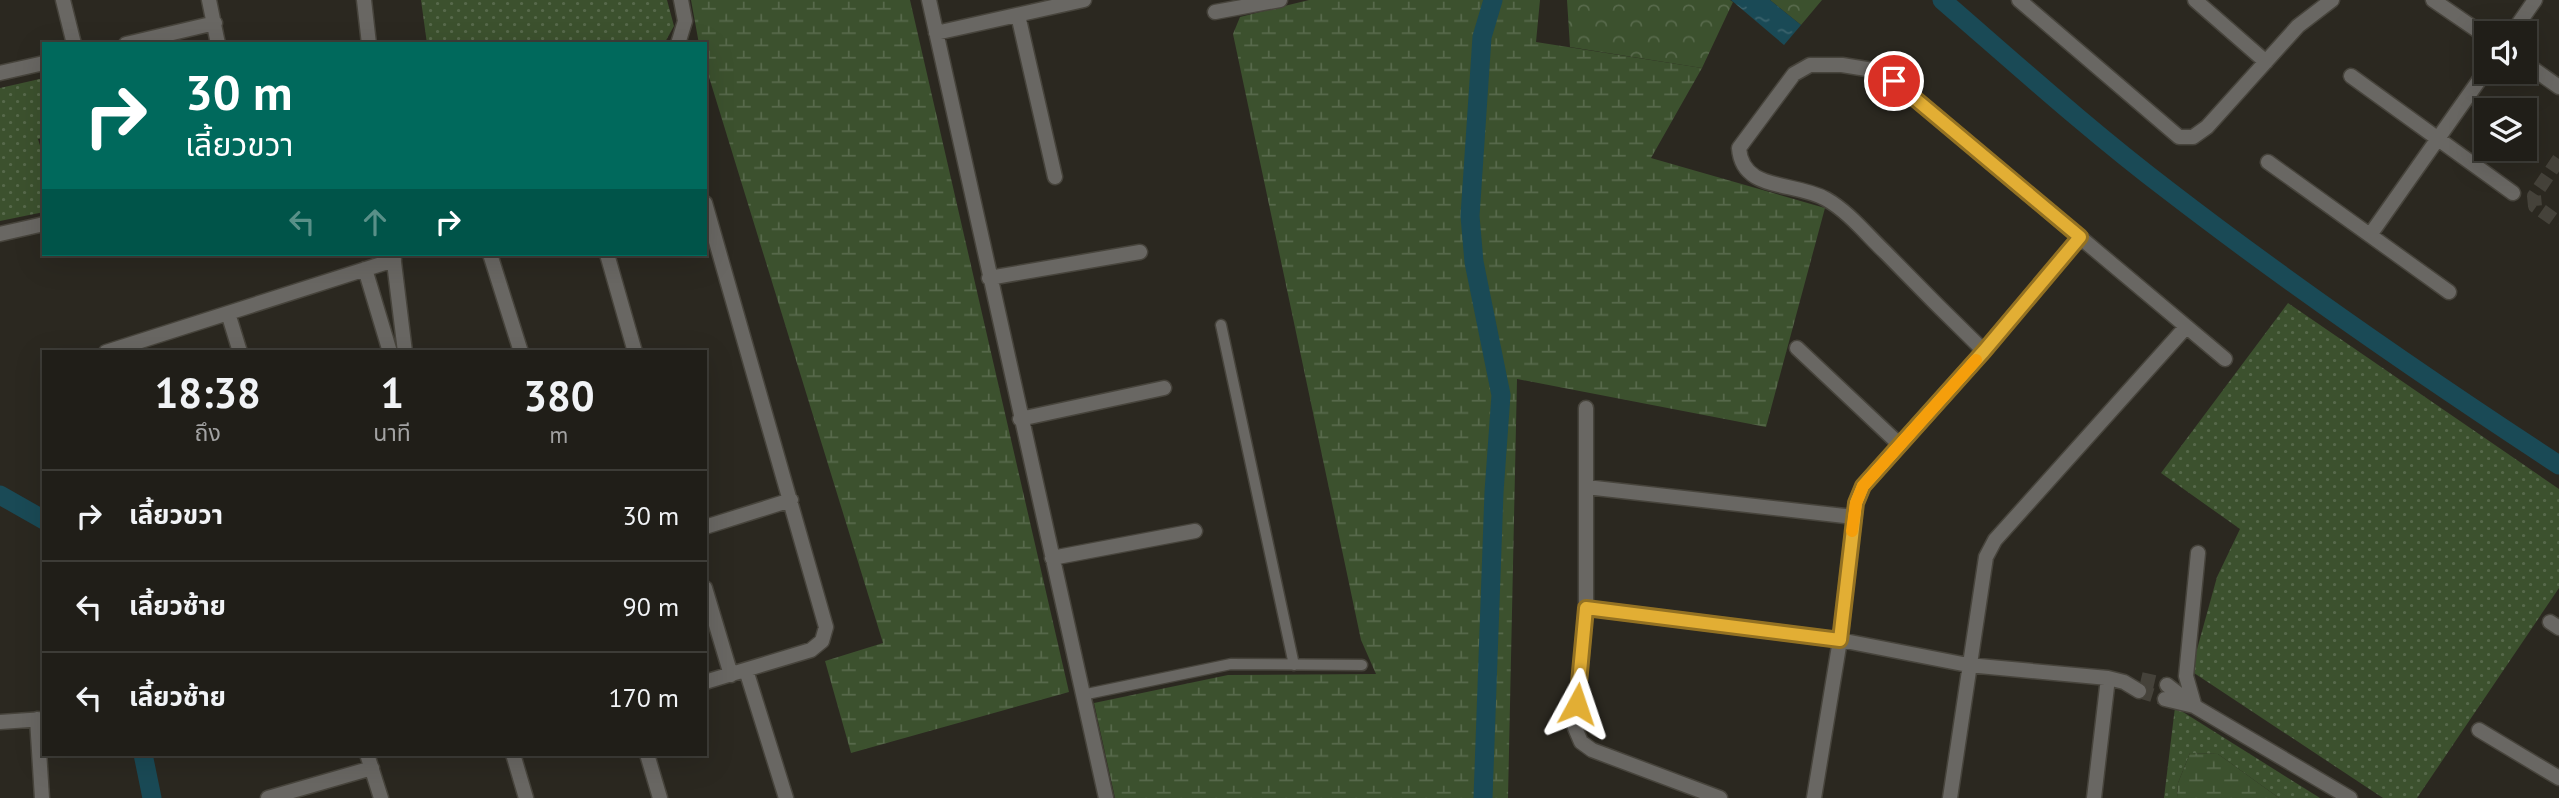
<!DOCTYPE html>
<html lang="th">
<head>
<meta charset="utf-8">
<style>
	:root { --surface:#201e18; --page:#2d2b25; --text:#f1f3f6; --muted:#a2a2a2; --line:#3d3c37 }
	body { margin:0; font-family:"PT Sans","Noto Sans Thai",sans-serif; background:var(--page); color:var(--text); height:100vh; display:flex; flex-direction:column; font-size:26px; white-space:nowrap }
	* { box-sizing:border-box; margin:0 }
	p { font-size:23px; color:var(--muted) }
	.icon { flex:none; width:38px; height:38px; fill:none; stroke:currentColor; stroke-width:2; stroke-linecap:round; stroke-linejoin:round }
	.map { position:relative; flex:1; overflow:hidden }
	.sheet { position:absolute; left:42px; top:350px; width:665px; height:406px; display:flex; flex-direction:column; background:var(--surface); border-radius:0px; box-shadow:0 7px 28px #0002,0 0 0 2px var(--line) }
	.sheet>* { flex:none }
	.hud { position:absolute; left:42px; top:42px; width:665px; height:214px; border-radius:0px; box-shadow:0 7px 28px #0002,0 0 0 2px var(--line); background:#00695c; color:#fff; overflow:hidden }
	.buttons { position:absolute; left:2474px; top:21px; display:grid; gap:14px }
	.buttons a { display:grid; place-items:center; width:63px; height:63px; border-radius:0px; background:var(--surface); box-shadow:0 7px 28px #0002,0 0 0 2px var(--line); font-size:35px }
	.pin { position:absolute; display:grid; place-items:center; width:60px; height:60px; color:#fff; margin:-30px; border:4px solid #fff; border-radius:50%; box-shadow:0 2px 7px #0007 }
	.me { position:absolute; width:77px; margin:-38px; rotate:5deg; stroke-linejoin:round; filter:drop-shadow(0 0 5px #0008) }
	.turn { display:flex; align-items:center; gap:24px; height:147px; padding:0 28px; font-size:32px }
	.turn .icon { width:91px; height:91px; stroke-width:2.5 }
	.turn b { display:block; font-size:49px; line-height:60px }
	.lanes { display:flex; align-items:center; height:66px; padding:0 28px; background:#0003; justify-content:center; gap:35px; direction:ltr }
	.lanes .off { opacity:.35 }
	.eta { display:flex; justify-content:space-evenly; align-items:center; height:119px; text-align:center }
	.eta b { font-size:42px; font-weight:700; line-height:49px }
	ul { padding:0; list-style:none }
	li { display:flex; align-items:center; gap:21px; height:91px; padding:0 28px; border-top:2px solid var(--line) }
	li div { flex:1 }
	li b { display:block; font-size:26px }
	li em { font-style:normal }
	.map>svg:first-child { display:block }
</style>
</head>
<body>
<div class="map">
<svg width="2559" height="798" viewBox="0 0 2559 798">
	<defs>
		<pattern id="grass-dots" width="8" height="8" patternUnits="userSpaceOnUse" patternTransform="scale(1.75)"><rect width="8" height="8" fill="#3c512e"/><path d="M2 2h.1M6 6h.1" fill="none" stroke="#57694b" stroke-width="1.8" stroke-linecap="round"/></pattern>
		<pattern id="forest-crowns" width="20" height="18" patternUnits="userSpaceOnUse" patternTransform="scale(1.75)"><rect width="20" height="18" fill="#3c512e"/><path d="M2 6a3 3 0 1 1 6 0M12 15a3 3 0 1 1 6 0" fill="none" stroke="#57694b"/></pattern>
		<pattern id="wetland-marsh" width="20" height="14" patternUnits="userSpaceOnUse" patternTransform="scale(1.75)"><rect width="20" height="14" fill="#3c512e"/><path d="M1 5h8M5 5V1M11 12h8M15 12V8" fill="none" stroke="#57694b"/></pattern>
		<pattern id="water-ripples" width="26" height="14" patternUnits="userSpaceOnUse" patternTransform="scale(1.75)"><rect width="26" height="14" fill="#1a4a56"/><path d="M2 4q2-2 4 0t4 0M15 11q2-2 4 0t4 0" fill="none" stroke="#3b636d"/></pattern>
	</defs>
	<rect width="100%" height="100%" fill="#2b2820"/>
	<path fill="url(#grass-dots)" d="M421,0H667L674,26L664,44H427Z
		M44,78V138L38,139L44,159V212L0,221V88Z
		M2288,303L2559,489V588L2417,798H2383L2191,671L2217,577L2240,529L2161,473Z
		M2175,707L2320,798H2279L2218,754L2190,753L2178,783L2177,798H2164Z"/>
	<path fill="url(#forest-crowns)" d="M1567,0H1730L1733,2L1702,68L1570,47Z
		M1770,0H1822L1801,25Z"/>
	<path fill="url(#wetland-marsh)" d="M691,0H910L1069,692L851,753L825,661L883,643L705,64V44H699Z
		M1309,0H1540L1536,42L1702,68L1651,158L1825,208L1766,427L1517,379L1508,798H1115L1094,703L1228,675L1376,674L1361,640L1233,34L1240,17Z
		M2190,753L2218,754L2279,798H2177L2178,783Z"/>
	<path fill="url(#water-ripples)" d="M1731,0H1770L1801,25L1784,45Z"/>
	<g fill="none" stroke-linecap="round" stroke-linejoin="round">
		<path stroke="#1a4a56" stroke-width="19" d="M1942,0C2017,65 2090,131 2169,191C2295,288 2426,378 2559,465
			M0,495L44,520
			M143,754L152,798
			M1483,798L1494,492L1501,395L1474,262L1470,216L1482,37L1493,0"/>
		<path stroke="#45423a" stroke-width="14" stroke-dasharray="14 7" stroke-linecap="butt" d="M2559,159L2534,196L2535,206L2559,223
			M2141,679L2167,685
			M2139,691L2165,699"/>
		<g stroke="#47443c" stroke-width="13">
			<path id="lane" d="M1221,325L1294,665
				M1082,695L1231,664L1362,665"/>
		</g>
		<g stroke="#47443c" stroke-width="17">
			<path id="street" d="M63,0L74,44
				M209,0L218,44
				M364,0L369,44
				M929,0L1106,798
				M2019,0L2179,137H2193L2207,127L2298,26L2332,0
				M2195,0L2266,62
				M2433,0L2487,37
				M1215,12L1280,0
				M1018,15L1055,177
				M936,33L1084,0
				M2512,33L2535,0
				M126,44L215,23
				M678,44L685,21L681,0
				M2525,63L2559,87
				M0,73L44,63
				M2351,76L2513,193
				M2268,162L2449,292
				M705,203L826,627L822,641L811,650L705,682
				M0,234L44,224
				M2370,235L2487,69
				M393,254L405,352
				M490,254L521,352
				M607,254L635,352
				M365,269L390,352
				M989,278L1140,252
				M228,313L240,352
				M1797,348L1899,444
				M1984,351C1951,319 1918,286 1886,253C1867,235 1849,212 1826,199C1794,181 1742,192 1739,148L1794,74L1810,65H1842L1879,71L1894,81L2225,359
				M106,352L394,260
				M1586,408V608L1575,728L1581,742L1592,750L1720,798
				M1020,419L1164,388
				M1586,487L1854,517
				M705,527L791,500
				M1052,558L1195,531
				M705,588L731,675
				M1586,608L1840,640L1968,665L2108,678L2124,682L2139,691
				M2550,622L2559,628
				M746,670L786,798
				M2167,685L2194,706L2350,798
				M2165,699L2194,706
				M2194,704L2186,676L2198,553
				M37,719L42,798
				M0,722L44,719
				M2479,730L2559,778
				M367,754L381,798
				M513,754L526,798
				M647,754L660,798
				M268,798L372,768
				M1814,798L1840,640L1856,503L1863,486L1984,351L2080,237
				M1950,798L1986,557L1995,540L2186,327
				M2094,798L2108,678"/>
		</g>
		<use href="#lane" stroke="#696763" stroke-width="10"/>
		<use href="#street" stroke="#696763" stroke-width="14"/>
	</g>
	<g fill="none" stroke-linecap="round" stroke-linejoin="round">
		<g stroke="#937122" stroke-width="18">
			<path id="route" d="M1577,704L1586,608L1840,640L1856,503L1863,486L1984,351L2080,237L1894,81"/>
		</g>
		<use href="#route" stroke="#e2ae34" stroke-width="12"/>
		<path stroke="#f59e0b" stroke-width="12" d="M1852,531L1856,503L1863,486L1976,360"/>
	</g>
</svg>
<div class="buttons">
<a><svg class="icon" aria-label="sound" viewBox="0 0 24 24"><path d="M4 9h4l5-4v14l-5-4H4zM17 9q2 3 0 6"/></svg></a>
<a><svg class="icon" aria-label="layers" viewBox="0 0 24 24"><path d="M12 4l9 5-9 5-9-5zM3 14l9 5 9-5"/></svg></a>
</div>
<div class="pin" style="left:1894px;top:81px;background:#d93025"><svg class="icon" aria-label="arrive" viewBox="0 0 24 24"><path d="M6 21V4h12l-3 4 3 4H6"/></svg></div>
<svg class="me" style="left:1577px;top:704px" viewBox="-20 -20 40 40"><path d="M0-17L14 15 0 8-14 15z" fill="#e2ae34" stroke="#fff" stroke-width="4"/></svg>
<div class="hud">
<div class="turn"><svg class="icon" aria-label="right" viewBox="0 0 24 24"><path d="M7 20v-9h11M14 6l5 5-5 5"/></svg><div><b>30 m</b>เลี้ยวขวา</div></div>
<div class="lanes"><svg class="icon off" aria-label="left" viewBox="0 0 24 24"><path d="M17 20v-9H6M10 6l-5 5 5 5"/></svg><svg class="icon off" aria-label="ahead" viewBox="0 0 24 24"><path d="M12 20V5M6 11l6-6 6 6"/></svg><svg class="icon" aria-label="right" viewBox="0 0 24 24"><path d="M7 20v-9h11M14 6l5 5-5 5"/></svg></div>
</div>
<section class="sheet">
<div class="eta">
<div><b>18:38</b><p>ถึง</p></div>
<div><b>1</b><p>นาที</p></div>
<div><b>380</b><p>m</p></div>
</div>
<ul>
<li><svg class="icon" aria-label="right" viewBox="0 0 24 24"><path d="M7 20v-9h11M14 6l5 5-5 5"/></svg><div><b>เลี้ยวขวา</b></div><em>30 m</em></li>
<li><svg class="icon" aria-label="left" viewBox="0 0 24 24"><path d="M17 20v-9H6M10 6l-5 5 5 5"/></svg><div><b>เลี้ยวซ้าย</b></div><em>90 m</em></li>
<li><svg class="icon" aria-label="left" viewBox="0 0 24 24"><path d="M17 20v-9H6M10 6l-5 5 5 5"/></svg><div><b>เลี้ยวซ้าย</b></div><em>170 m</em></li>
</ul>
</section>
</div>
</body>
</html>
